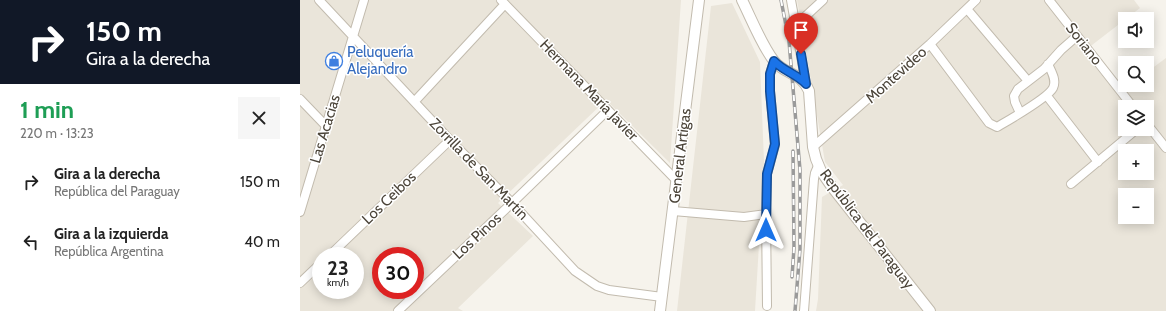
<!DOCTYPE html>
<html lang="es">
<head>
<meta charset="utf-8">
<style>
	:root { --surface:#fff; --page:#f6f6f6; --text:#222; --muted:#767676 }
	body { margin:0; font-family:Cabin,sans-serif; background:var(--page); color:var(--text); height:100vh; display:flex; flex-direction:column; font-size:15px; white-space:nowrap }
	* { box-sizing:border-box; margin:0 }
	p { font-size:13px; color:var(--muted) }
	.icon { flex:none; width:22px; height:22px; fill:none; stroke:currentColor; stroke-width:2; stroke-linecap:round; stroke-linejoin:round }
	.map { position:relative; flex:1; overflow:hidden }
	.side { display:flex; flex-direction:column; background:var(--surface); width:300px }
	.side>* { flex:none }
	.banner { background:#111827; color:#fff; overflow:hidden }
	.controls { position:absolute; left:818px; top:12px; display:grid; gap:8px }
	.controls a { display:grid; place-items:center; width:36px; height:36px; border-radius:0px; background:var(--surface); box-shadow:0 2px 10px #0003; font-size:20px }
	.speed { position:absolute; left:12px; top:247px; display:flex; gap:8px; font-size:20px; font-weight:700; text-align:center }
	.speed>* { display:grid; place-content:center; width:52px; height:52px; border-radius:50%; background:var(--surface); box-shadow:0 2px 10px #0003; line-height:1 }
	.speed small { font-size:10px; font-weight:400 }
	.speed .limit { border:6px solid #d22; background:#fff; color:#111 }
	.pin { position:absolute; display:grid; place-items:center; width:34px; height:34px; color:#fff; margin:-41px -17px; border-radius:50% 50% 50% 0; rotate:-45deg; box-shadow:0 0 4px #0007 }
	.pin .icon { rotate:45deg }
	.me { position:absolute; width:44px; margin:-22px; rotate:0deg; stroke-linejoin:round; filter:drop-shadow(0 0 3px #0008) }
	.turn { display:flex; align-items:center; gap:14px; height:84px; padding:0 20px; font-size:18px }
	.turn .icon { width:52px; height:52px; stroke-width:2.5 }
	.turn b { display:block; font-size:28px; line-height:34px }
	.round { display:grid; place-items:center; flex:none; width:42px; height:42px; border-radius:0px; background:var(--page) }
	.headline { display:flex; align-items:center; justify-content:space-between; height:68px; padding:0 20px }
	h1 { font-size:24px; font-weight:700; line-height:30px; color:#1e9e55 }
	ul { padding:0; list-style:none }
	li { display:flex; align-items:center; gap:12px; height:60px; padding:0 20px }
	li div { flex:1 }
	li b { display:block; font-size:15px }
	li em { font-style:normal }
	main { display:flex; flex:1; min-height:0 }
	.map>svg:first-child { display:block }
</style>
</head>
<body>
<main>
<section class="side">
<div class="banner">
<div class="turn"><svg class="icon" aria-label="right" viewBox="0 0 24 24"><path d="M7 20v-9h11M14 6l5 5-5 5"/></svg><div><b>150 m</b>Gira a la derecha</div></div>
</div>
<div class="headline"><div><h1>1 min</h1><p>220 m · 13:23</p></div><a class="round"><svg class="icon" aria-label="close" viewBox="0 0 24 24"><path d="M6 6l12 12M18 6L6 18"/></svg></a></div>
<ul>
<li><svg class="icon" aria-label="right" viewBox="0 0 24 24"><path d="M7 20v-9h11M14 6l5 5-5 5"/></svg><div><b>Gira a la derecha</b><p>República del Paraguay</p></div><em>150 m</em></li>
<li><svg class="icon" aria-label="left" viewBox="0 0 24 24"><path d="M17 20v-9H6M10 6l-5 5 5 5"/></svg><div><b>Gira a la izquierda</b><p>República Argentina</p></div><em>40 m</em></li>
</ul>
</section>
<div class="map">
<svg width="866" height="311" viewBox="0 0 866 311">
	<rect width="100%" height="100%" fill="#f6f3ec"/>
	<path fill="#eae5da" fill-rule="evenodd" d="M0,0H381L370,163L306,100L198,203L233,236L158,308L163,311H0ZM21,256H55V290H21ZM81,256H115V290H81Z
		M497,0H834L840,8L783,52L818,95L831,85H847V72L866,58V311H516L518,299L522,197L543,185L525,162ZM825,107H847V129H825ZM825,151H847V173H825ZM825,195H847V217H825Z
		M432,3L460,62L464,162L455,311H377L411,6Z"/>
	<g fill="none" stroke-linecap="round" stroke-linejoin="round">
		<g stroke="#c2bbae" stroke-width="10">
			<path id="minor" d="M19,0L150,140L212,203L275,271L297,286L309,290L362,297
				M201,0L377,181
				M491,0L506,84
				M749,0L833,107
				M667,9L728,81
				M496,25L523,0
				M630,44L689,123L697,127C709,120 748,98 753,88C757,80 751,71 748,64
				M747,96L798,162
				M0,99L26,126
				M115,101L205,4
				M720,113L715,102L714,96L718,89L744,69L761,50L777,36
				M847,124L866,148
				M513,147L630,44L676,0
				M771,184L837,129
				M373,211L444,217L466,214
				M0,212L64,0
				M29,256L150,140
				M0,283L21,263
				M467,306L466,214L467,174L475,145L470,91V74L474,61
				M98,311L212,203L308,110
				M504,311L514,179L515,173L518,166"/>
		</g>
		<g stroke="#c2bbae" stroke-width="12">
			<path id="tertiary" d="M442,0C451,18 462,46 474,61C485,75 501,72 509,91L513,147L516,159L521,171L532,187L630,311
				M360,311L399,0"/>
		</g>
		<use href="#minor" stroke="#fff" stroke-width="8"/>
		<use href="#tertiary" stroke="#fff" stroke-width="10"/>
		<g stroke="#9a9a9a" stroke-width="3.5">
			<path id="rail" d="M481,0L489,41L500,170V249L495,311
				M492,277L494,248L493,151"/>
		</g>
		<use href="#rail" stroke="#fff" stroke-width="2" stroke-dasharray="6" stroke-linecap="butt"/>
	</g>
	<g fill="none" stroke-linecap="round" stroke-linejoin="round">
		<g stroke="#114b97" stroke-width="10">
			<path id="route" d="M466,230L467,174L475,144L470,91V74L474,61C483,71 497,74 506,84L501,54"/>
		</g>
		<use href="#route" stroke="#1a73e8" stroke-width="7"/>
	</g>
	<defs>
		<g id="shop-ring" transform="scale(0.9)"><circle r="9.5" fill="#fff" stroke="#3f7fe0" stroke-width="1.5"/><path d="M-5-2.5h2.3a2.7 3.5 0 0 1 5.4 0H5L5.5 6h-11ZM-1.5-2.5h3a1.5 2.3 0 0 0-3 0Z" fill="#3f7fe0"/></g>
	</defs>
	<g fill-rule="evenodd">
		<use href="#shop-ring" x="34" y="61"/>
	</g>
	<g text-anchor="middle" stroke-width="3" stroke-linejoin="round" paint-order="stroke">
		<g font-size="15" fill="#4b4439" stroke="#fff">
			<text transform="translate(784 44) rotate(52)" y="5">Soriano</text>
			<text transform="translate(596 75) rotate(-42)" y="5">Montevideo</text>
			<text transform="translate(289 90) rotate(46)" y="5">Hermana María Javier</text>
			<text transform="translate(25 129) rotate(-73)" y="5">Las Acacias</text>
			<text transform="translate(380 156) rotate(-83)" y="5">General Artigas</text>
			<text transform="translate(179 169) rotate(46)" y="5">Zorrilla de San Martín</text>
			<text transform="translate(89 198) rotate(-44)" y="5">Los Ceibos</text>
			<text transform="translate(567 229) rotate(53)" y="5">República del Paraguay</text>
			<text transform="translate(177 236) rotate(-43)" y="5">Los Pinos</text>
		</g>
		<g font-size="15" fill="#366cbe" stroke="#fff" text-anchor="start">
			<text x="47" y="57">Peluquería<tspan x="47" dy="17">Alejandro</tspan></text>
		</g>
	</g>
</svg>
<div class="controls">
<a><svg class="icon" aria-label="sound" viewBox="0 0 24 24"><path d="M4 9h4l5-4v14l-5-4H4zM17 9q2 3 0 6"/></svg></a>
<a><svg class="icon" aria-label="search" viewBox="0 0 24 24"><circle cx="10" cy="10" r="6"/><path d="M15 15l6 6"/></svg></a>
<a><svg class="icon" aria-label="layers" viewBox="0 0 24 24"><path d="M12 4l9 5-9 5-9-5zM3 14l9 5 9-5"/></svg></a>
<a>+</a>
<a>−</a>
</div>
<div class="speed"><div>23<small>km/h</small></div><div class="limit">30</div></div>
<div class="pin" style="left:501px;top:54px;background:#d93025"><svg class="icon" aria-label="arrive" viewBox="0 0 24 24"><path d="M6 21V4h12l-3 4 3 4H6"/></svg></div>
<svg class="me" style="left:466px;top:230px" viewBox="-20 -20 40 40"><path d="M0-17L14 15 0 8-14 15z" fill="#1a73e8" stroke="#fff" stroke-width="4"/></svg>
</div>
</main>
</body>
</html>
